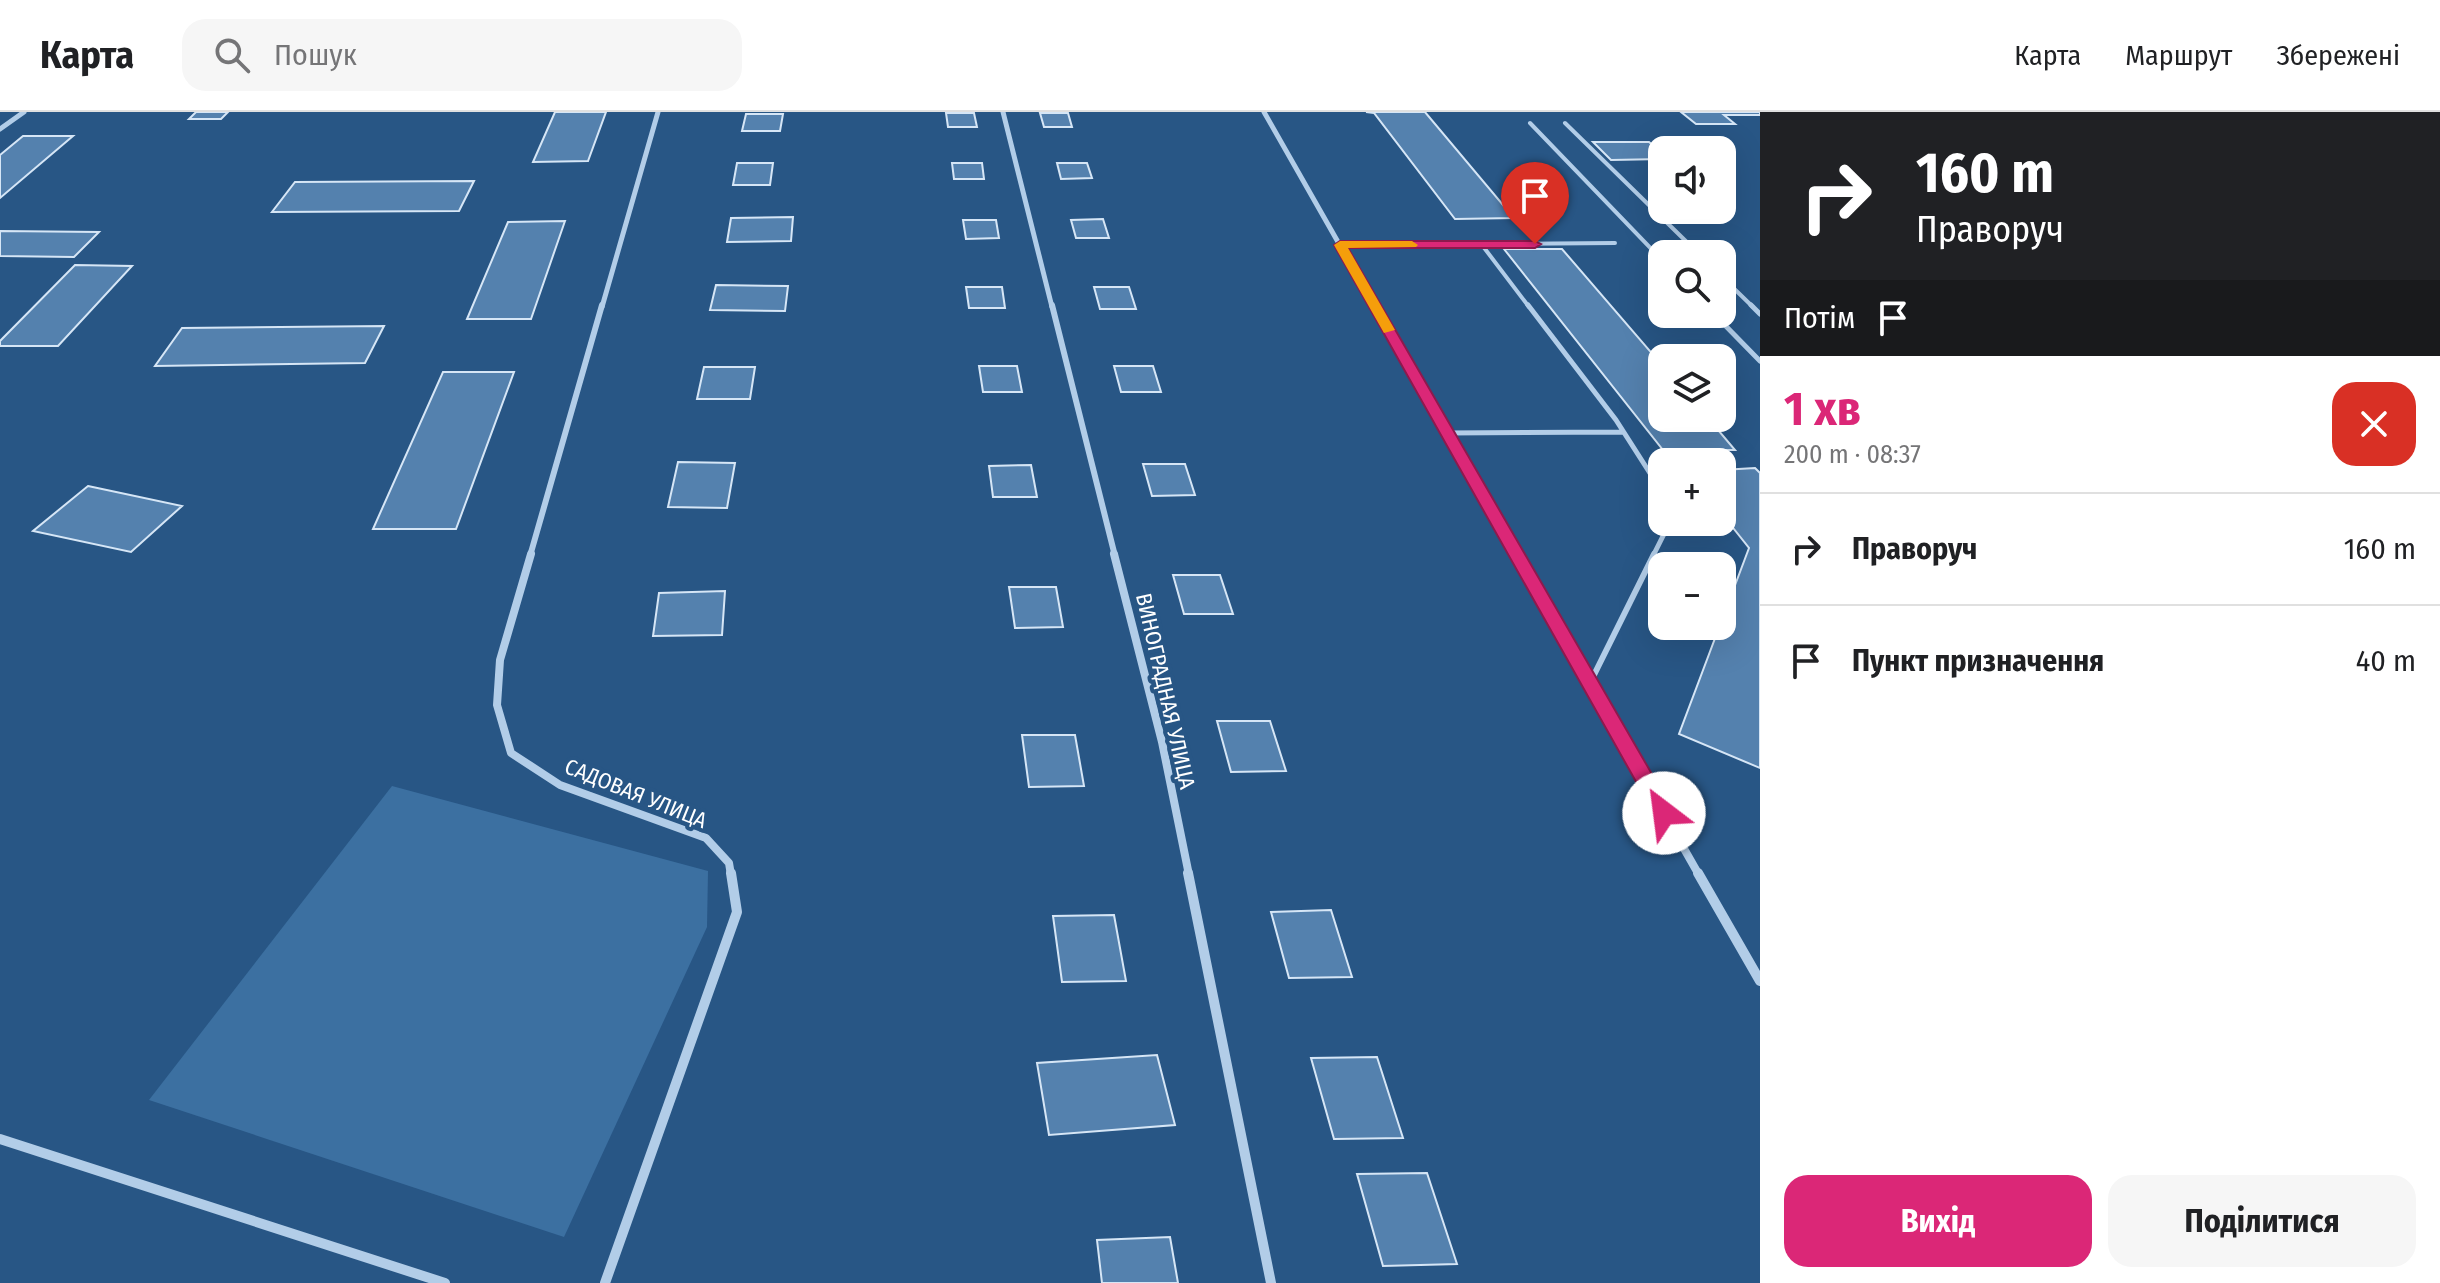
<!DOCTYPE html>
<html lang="uk">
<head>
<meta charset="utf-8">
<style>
	:root { --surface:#fff; --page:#f6f6f6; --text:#202124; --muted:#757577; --line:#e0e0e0; --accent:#db2777 }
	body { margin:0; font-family:"Fira Sans Condensed",sans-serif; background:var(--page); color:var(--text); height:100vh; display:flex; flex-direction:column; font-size:30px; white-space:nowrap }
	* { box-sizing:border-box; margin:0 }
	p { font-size:26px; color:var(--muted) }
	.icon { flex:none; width:44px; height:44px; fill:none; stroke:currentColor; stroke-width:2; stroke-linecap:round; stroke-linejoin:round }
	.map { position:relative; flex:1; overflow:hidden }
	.side { display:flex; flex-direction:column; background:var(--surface); width:680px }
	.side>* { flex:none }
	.hud { background:#202124; color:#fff; overflow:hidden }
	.controls { position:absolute; left:1648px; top:24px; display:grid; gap:16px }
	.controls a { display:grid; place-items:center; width:88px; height:88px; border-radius:16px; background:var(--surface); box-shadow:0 8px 32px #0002; font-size:40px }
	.pin { position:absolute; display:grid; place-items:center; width:68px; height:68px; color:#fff; margin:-82px -34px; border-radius:50% 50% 50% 0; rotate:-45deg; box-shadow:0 0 8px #0007 }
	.pin .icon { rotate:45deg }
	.me { position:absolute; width:88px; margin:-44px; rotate:330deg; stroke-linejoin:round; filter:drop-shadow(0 0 6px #0008) }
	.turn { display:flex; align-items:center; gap:28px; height:168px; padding:0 24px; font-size:36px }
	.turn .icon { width:104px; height:104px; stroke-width:2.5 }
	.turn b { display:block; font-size:56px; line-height:68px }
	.then { display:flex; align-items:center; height:76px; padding:0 24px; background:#0003; gap:16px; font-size:30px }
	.round { display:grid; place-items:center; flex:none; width:84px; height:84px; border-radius:24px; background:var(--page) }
	.summary { display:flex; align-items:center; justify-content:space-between; height:136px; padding:0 24px }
	h1 { font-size:48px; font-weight:700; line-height:60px; color:var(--accent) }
	.primary-button { display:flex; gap:16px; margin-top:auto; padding:16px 24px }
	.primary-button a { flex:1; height:92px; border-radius:24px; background:var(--accent); color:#fff; font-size:32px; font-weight:700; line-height:92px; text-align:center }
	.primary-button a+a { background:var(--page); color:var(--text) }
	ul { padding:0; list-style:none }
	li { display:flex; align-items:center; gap:24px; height:112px; padding:0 24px; border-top:2px solid var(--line) }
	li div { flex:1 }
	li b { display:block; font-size:30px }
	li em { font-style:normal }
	header { display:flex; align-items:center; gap:48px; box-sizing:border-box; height:112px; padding:0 40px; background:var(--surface); border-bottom:2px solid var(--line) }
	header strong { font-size:38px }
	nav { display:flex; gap:44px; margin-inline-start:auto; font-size:28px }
	.search { width:560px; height:72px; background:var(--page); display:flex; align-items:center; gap:20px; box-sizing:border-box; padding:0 28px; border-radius:24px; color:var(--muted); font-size:30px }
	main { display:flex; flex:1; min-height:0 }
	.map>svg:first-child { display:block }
</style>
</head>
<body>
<header>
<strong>Карта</strong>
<div class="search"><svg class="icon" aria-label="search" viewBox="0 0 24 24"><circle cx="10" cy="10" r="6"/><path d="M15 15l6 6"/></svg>Пошук</div>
<nav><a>Карта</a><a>Маршрут</a><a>Збережені</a></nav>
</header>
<main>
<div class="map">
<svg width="1760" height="1171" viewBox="0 0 1760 1171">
	<rect width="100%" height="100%" fill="#285685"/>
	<path fill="#3c70a1" d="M392,674L708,759L707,815L564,1125L149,988Z"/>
	<path fill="#5481ae" stroke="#d6e6f6" stroke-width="2" d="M196,0H228L221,7H189Z
		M555,0H606L588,49L533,50Z
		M1366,0H1425L1514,106L1455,107L1374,1Z
		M1681,0H1760V3H1724L1735,12H1696Z
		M946,1H974L977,15H948Z
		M1040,1H1068L1072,15H1044Z
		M746,2H783L780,19H742Z
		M23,24H73L0,86V43Z
		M1593,30H1649L1662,41V47L1611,48Z
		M737,51H773L770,73H733Z
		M952,51H982L984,67H954Z
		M1057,51H1087L1092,66L1061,67Z
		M474,69L459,99L272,100L295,70Z
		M793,105L791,129L727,130L731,106Z
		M1103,107L1109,126H1076L1071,108Z
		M963,108H996L999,126L966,127Z
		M565,109L531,207H467L508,110Z
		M0,119L99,120L74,145L0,144Z
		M1504,137H1562L1662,253V306H1708L1735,338H1663Z
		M75,153L132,154L58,234H0V229Z
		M716,173L788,174L785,199L710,198Z
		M966,175H1002L1005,196H969Z
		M1094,175H1129L1136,197H1100Z
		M384,214L365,251L155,254L182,216Z
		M979,254H1017L1022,280H983Z
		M1114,254H1153L1161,280H1121Z
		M704,255H755L750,287H697Z
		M443,260H514L456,417H373Z
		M678,350L735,351L727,396L668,395Z
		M1143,352H1185L1195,383L1152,384Z
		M1031,353L1037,385H993L989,354Z
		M1755,356L1760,361V656L1679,622L1749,436L1722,402V358Z
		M88,374L182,394L131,440L33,419Z
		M1173,463H1220L1233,502H1184Z
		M1009,475H1056L1063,515L1015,516Z
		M725,479L722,523L653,524L659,481Z
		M1217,609H1270L1286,659L1231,660Z
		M1022,623H1075L1084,674L1029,675Z
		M1331,798L1352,865L1289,866L1271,800Z
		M1114,803L1126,869L1062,870L1053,804Z
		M1157,943L1175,1013L1049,1023L1037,951Z
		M1377,945L1403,1026L1334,1027L1311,946Z
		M1427,1061L1457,1152L1383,1154L1357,1062Z
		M1170,1125L1178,1171H1102L1097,1128Z"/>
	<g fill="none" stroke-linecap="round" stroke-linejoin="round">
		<path stroke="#b2cde8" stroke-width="4" d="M1340,133L1615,131
			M1482,133L1529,195"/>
		<path stroke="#b2cde8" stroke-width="5" d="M1528,193L1616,308L1662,380
			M1447,321L1623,320
			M1653,444L1670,410"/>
		<path stroke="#b2cde8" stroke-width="6" d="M1590,571L1654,442"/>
		<path stroke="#b2cde8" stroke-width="4" d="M1530,11L1662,148
			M1565,11L1699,142
			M1722,165L1753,195"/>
		<path stroke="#b2cde8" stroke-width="5" d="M1751,193L1760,202
			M1714,202L1760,249"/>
		<path stroke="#b2cde8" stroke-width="5" d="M1003,0L1052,195
			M1264,0L1375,195
			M0,17L24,0
			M602,195L658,0"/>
		<path stroke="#b2cde8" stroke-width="6" d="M1052,193L1115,444
			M1374,193L1517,444
			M530,444L602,193"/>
		<path stroke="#b2cde8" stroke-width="8" d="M531,442L500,548L497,593L511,641L560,673L706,726L729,751L731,763
			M1114,442L1162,630L1189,763
			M1516,442L1699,763"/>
		<path stroke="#b2cde8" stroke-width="10" d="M1188,761L1271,1171
			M1698,761L1760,869
			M0,1027L445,1171
			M605,1171L737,800L731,761"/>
	</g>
	<path fill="#db2777" stroke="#8e194d" stroke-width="2" d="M1340,129H1535L1541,132L1535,136H1348L1671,695L1674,701L1671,707H1657L1334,133Z"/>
	<path fill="#f59e0b" d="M1412,129L1418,133L1416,135L1348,136L1395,218L1384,221L1334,133L1340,129Z"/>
	<g text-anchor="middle" stroke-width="8" stroke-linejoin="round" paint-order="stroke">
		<g font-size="22" fill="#fff" stroke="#285685">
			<text transform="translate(1166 579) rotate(77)" y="8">ВИНОГРАДНАЯ УЛИЦА</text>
			<text transform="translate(636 681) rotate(22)" y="8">САДОВАЯ УЛИЦА</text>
		</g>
	</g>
</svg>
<div class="controls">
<a><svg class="icon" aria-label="sound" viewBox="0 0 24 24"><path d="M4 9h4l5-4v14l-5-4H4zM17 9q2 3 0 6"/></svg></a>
<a><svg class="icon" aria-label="search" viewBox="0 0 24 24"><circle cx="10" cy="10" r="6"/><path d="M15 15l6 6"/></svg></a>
<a><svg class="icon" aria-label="layers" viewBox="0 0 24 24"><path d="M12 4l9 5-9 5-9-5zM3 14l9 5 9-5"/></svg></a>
<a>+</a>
<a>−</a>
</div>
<div class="pin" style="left:1535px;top:132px;background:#d93025"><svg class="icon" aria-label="arrive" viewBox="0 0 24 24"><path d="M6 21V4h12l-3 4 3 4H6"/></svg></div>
<svg class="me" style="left:1664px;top:701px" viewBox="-20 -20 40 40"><circle r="19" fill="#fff"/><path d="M0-13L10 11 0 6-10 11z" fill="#db2777"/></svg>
</div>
<section class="side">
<div class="hud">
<div class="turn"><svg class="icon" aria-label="right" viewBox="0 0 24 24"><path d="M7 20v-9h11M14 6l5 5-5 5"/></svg><div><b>160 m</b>Праворуч</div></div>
<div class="then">Потім<svg class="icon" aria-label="arrive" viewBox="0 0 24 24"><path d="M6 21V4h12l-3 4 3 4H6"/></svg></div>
</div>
<div class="summary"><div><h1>1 хв</h1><p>200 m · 08:37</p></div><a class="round" style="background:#d93025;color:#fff"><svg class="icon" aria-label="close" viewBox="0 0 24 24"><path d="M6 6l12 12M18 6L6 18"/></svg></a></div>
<ul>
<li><svg class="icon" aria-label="right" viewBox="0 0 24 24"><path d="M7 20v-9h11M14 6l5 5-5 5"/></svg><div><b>Праворуч</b></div><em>160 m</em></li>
<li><svg class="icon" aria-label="arrive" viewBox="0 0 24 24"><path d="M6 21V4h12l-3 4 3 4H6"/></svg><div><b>Пункт призначення</b></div><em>40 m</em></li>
</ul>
<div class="primary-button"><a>Вихід</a><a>Поділитися</a></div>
</section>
</main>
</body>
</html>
